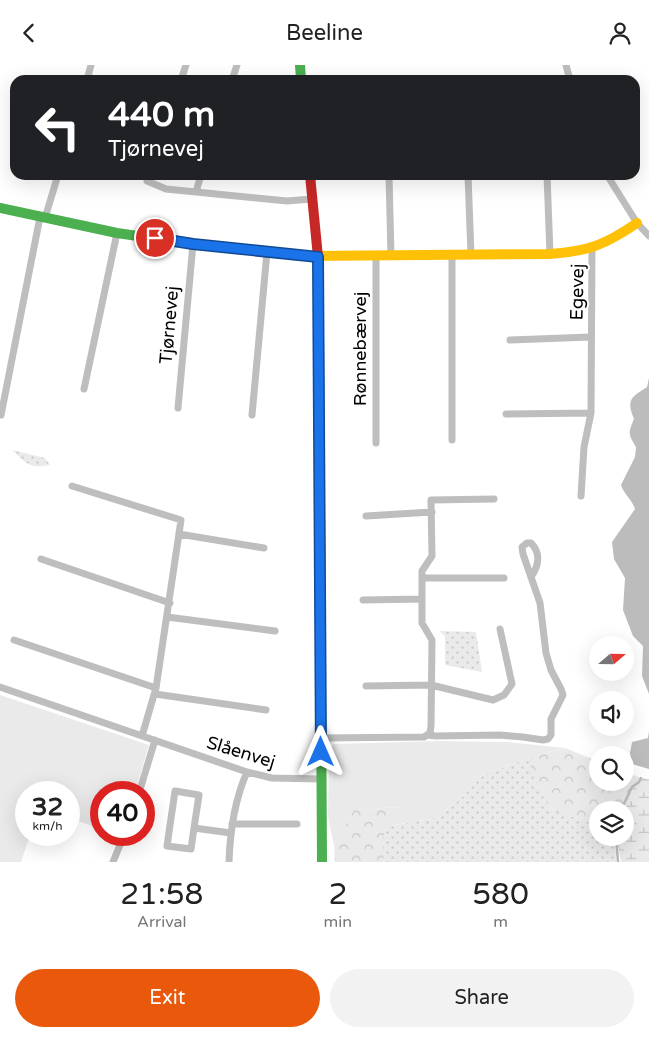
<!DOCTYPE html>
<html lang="en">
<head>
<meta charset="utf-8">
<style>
	:root { --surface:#fff; --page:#f2f2f2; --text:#222; --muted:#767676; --accent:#ea580c }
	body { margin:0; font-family:"Varela Round",sans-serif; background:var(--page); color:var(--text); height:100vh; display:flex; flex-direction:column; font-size:19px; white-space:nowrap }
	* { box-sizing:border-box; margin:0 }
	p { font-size:16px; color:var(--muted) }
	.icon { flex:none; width:28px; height:28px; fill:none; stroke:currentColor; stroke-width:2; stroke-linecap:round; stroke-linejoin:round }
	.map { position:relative; height:797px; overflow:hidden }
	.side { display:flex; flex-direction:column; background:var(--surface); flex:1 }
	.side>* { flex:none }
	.guide { position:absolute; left:10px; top:10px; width:630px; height:105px; border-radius:15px; box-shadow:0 5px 20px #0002; background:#202124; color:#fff; overflow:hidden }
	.needle { width:32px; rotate:70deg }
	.tools { position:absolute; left:589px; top:571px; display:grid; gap:10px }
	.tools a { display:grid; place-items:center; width:45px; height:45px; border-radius:50%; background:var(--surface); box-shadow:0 5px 20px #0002; font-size:25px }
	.speed { position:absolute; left:15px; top:716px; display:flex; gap:10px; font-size:25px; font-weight:700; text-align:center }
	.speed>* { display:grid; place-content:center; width:65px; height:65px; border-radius:50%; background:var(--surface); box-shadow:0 5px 20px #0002; line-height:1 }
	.speed small { font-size:12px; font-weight:400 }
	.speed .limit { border:8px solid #d22; background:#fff; color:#111 }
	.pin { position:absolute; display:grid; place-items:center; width:42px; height:42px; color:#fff; margin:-21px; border:2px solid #fff; border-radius:50%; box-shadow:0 1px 5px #0007 }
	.me { position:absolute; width:55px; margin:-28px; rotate:0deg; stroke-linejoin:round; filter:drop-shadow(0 0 4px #0008) }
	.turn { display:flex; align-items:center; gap:18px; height:105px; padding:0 15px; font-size:22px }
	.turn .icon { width:65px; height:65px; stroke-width:2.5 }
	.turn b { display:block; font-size:35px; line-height:42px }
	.eta { display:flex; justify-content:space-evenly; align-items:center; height:85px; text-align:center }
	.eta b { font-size:30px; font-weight:600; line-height:35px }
	.primary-button { display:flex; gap:10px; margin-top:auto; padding:10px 15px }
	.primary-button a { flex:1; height:58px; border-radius:30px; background:var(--accent); color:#fff; font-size:20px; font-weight:600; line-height:58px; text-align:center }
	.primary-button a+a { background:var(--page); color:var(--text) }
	header { display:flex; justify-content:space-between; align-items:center; height:65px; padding:0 15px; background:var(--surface); font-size:22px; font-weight:600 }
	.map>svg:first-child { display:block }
</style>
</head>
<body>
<header><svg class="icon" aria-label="back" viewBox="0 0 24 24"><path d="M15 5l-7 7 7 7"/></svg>Beeline<svg class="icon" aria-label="person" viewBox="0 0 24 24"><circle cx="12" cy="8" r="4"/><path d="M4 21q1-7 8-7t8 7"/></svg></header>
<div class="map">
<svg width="649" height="797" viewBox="0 0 649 797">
	<defs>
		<pattern id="grass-dots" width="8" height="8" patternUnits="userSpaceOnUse" patternTransform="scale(1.25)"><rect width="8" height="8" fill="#eaeaea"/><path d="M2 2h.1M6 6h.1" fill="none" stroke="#c7c7c7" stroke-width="1.8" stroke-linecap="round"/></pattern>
		<pattern id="forest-crowns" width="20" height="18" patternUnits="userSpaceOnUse" patternTransform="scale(1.25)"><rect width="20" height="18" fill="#eaeaea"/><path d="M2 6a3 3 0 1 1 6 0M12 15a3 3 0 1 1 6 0" fill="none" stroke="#c7c7c7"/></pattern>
		<pattern id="wetland-marsh" width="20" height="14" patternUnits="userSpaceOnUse" patternTransform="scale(1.25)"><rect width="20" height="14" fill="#eaeaea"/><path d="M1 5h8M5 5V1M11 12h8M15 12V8" fill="none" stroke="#c7c7c7"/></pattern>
	</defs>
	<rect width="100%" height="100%" fill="#fff"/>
	<path fill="url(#grass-dots)" d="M12,385L45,393L50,400C29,404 27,399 12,385Z
		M440,566L476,567L482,607L445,600V571L441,568Z
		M533,692L531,706L551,744L597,760L598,772L615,773L616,797H383V772L389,761L431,754L456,738L484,709Z"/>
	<path fill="url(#forest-crowns)" d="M565,683L597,696L598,718H625V707L641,713L639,717L632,722L621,745H598L597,760L551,744L530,705L533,692Z
		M400,742L383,772V797H335L334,781L353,745Z"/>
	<path fill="url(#wetland-marsh)" d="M641,713L649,714V797H621L617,773L625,772V745H621L632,722L639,717Z"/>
	<path fill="#eaeaea" d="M0,630L149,680L135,727L101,728V764L69,753V728H26V770H30L21,797H0Z
		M440,676L507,677L565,683L533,692L484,709L456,738L431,754L389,761L399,742L354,745L334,781L328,752L329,685L334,679Z"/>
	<path fill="#bcbcbc" d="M649,313V629L642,611L643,581L633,571L623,545L625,513L614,494L612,477L635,444C632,434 624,430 621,420L635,392L636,382C628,369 628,368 634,354C626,335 631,332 647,322Z
		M649,666V704L632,699L630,688L632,677L648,673Z"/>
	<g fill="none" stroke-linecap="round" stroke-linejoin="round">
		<path stroke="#bcbcbc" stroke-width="2.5" d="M625,696L632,699
			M621,745L632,722L639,717L641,713
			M616,772L618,797"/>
		<path stroke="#bebebe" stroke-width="7" d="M566,0L570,15
			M87,15L91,0
			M181,15L186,0
			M232,15L237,0
			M149,110L147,116L166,124L287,136L312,134
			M389,110L391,191
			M468,110L471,190
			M547,110L550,189
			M607,110L637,158L649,171
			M196,127L201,110
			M45,153L58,110
			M510,275L591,272
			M84,324L117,168
			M178,343L193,179
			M506,349L591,348
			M1,350L40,152
			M252,350L267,187
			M452,375V191
			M376,378V190
			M72,421L181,455L156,623L142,671
			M581,431L584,382L591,348L592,183
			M366,451L432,447
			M179,469L264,483
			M41,494L170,538
			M422,513H504
			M363,535L422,534
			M167,552L275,566
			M14,575L156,623
			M366,621L431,620L493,635L504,630L512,619L500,564
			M0,622L247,707L272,713L321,714
			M155,629L266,645
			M428,670L436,671L500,670L523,672L543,675L548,674L551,670V654L563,630L561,624L551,605L546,588L540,538L523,489L522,482L527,478H531C541,488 539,501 531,512
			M321,673L424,672L430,668L431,661L432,575L422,558V506L432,491L431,435L494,434
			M139,728L155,675
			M232,759H297
			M194,763L199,730L175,726L167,781L191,784L194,763L231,768
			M113,797L124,770
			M229,797C230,767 235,734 247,707"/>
		<path stroke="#4caf50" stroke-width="10" d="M300,0L301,15
			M0,143L117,168L193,179L307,191
			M319,271L322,797"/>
		<path stroke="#ffc107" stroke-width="10" d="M307,191L550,189C589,186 605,180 637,158"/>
		<path stroke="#c62828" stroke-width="10" d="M310,110L318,192L319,271"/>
	</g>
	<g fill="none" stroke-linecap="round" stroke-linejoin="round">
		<g stroke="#114b97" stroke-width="12">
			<path id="route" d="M155,173L193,179L318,192L321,687"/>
		</g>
		<use href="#route" stroke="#1a73e8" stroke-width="9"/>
	</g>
	<g text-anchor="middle" stroke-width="4" stroke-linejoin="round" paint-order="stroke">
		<g font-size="18" fill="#000" stroke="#fff">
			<text transform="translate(577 227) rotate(-89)" y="6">Egevej</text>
			<text transform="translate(169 260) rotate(-85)" y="6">Tjørnevej</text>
			<text transform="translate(360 284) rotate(-90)" y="6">Rønnebærvej</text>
			<text transform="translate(241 687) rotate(17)" y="6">Slåenvej</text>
		</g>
	</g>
</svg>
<div class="tools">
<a><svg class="needle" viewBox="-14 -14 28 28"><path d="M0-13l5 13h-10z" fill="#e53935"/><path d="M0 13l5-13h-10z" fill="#767676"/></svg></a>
<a><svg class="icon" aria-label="sound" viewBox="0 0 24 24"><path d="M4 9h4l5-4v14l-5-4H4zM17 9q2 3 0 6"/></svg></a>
<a><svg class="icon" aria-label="search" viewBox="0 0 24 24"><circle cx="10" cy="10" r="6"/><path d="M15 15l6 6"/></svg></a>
<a><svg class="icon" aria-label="layers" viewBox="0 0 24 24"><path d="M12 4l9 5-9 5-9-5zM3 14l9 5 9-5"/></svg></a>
</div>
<div class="speed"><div>32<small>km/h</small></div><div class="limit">40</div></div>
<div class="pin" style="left:155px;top:173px;background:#d93025"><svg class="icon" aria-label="arrive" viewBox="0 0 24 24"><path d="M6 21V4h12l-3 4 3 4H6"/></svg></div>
<svg class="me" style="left:321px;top:687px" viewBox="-20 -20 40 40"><path d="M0-17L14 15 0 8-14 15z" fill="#1a73e8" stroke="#fff" stroke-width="4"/></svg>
<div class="guide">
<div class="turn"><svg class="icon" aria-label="left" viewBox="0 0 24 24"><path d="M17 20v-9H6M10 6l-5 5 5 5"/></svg><div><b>440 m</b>Tjørnevej</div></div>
</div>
</div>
<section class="side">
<div class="eta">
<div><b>21:58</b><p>Arrival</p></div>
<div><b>2</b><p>min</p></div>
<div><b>580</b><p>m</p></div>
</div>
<div class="primary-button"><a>Exit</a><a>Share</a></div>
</section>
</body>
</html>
